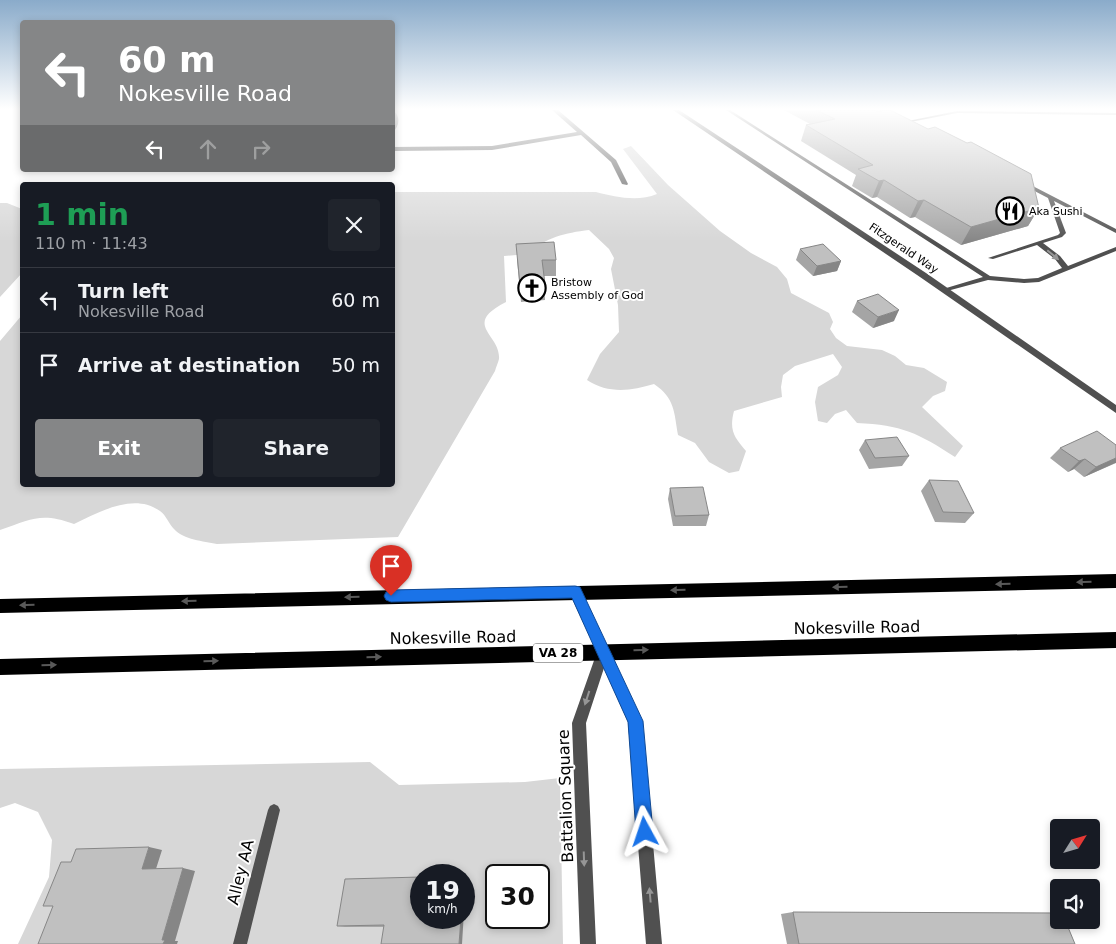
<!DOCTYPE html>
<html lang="en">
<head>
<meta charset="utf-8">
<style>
	:root { --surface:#171b24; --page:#20242c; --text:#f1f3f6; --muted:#9ea1a6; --line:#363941; --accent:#858687 }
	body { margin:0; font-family:"DejaVu Sans",sans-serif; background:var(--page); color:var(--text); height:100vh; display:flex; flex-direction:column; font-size:19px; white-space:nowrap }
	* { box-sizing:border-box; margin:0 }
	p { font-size:16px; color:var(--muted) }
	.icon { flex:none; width:28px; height:28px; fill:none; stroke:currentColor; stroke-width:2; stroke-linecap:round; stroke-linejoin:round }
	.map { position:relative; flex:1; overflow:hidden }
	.sheet { position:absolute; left:20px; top:182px; width:375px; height:305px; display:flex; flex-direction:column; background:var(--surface); border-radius:5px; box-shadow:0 2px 8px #0003 }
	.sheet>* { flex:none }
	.guide { position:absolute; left:20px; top:20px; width:375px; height:152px; border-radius:5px; box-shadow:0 2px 8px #0003; background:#858687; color:#fff; overflow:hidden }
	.needle { width:32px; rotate:53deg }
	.controls { position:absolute; left:1050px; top:819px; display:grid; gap:10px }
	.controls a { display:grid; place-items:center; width:50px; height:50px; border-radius:5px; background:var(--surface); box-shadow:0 2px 8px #0003; font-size:25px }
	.speed { position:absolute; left:410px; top:864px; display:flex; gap:10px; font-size:25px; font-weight:700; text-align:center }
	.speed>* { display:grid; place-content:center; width:65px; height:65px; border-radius:50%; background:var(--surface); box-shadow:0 2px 8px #0003; line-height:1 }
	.speed small { font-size:12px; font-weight:400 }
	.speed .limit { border:2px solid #111; border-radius:8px; background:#fff; color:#111 }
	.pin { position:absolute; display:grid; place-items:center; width:42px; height:42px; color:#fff; margin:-51px -21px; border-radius:50% 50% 50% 0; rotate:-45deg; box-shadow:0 0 5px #0007 }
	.pin .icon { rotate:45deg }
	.me { position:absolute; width:55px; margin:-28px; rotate:355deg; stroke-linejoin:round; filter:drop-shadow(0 0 4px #0008) }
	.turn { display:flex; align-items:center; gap:18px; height:105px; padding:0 15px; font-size:22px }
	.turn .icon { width:65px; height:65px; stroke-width:2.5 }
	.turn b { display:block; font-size:35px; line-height:42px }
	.lanes { display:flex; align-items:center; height:48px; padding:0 15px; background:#0003; justify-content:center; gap:25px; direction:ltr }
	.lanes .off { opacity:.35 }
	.round { display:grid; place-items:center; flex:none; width:52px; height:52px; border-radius:5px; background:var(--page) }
	.head { display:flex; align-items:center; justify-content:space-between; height:85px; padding:0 15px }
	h1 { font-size:30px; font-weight:700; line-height:38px; color:#1e9e55 }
	.cta { display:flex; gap:10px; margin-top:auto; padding:10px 15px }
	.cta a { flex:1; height:58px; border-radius:5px; background:var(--accent); color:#fff; font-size:20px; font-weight:700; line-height:58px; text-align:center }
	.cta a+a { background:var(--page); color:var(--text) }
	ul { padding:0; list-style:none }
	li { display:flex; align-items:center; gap:15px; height:65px; padding:0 15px; border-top:1px solid var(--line) }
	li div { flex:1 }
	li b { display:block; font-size:19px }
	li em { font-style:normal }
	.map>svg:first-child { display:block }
</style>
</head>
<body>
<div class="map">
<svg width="1116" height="944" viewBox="0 0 1116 944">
	<rect width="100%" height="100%" fill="#fff"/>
	<path fill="#d7d7d7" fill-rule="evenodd" d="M631,146L668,185L720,231L751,253L777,267L787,279L791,293L829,313L833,322L830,329L836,338L847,346L882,350L895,356L906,365L924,368L947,382L945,391L933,396L922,407L963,446L955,457C918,433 902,425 857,423L846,410L835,414L827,423L818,421L815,402L818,387L838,375L842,367L833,354L795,366L783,375L781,387L782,397L734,411C729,430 734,437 746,451L739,471L729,473L709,462L695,443L678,435C674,412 675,398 654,384C631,391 608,394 587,380L600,354L619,332L618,305L611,269L614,258L609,249L589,230C565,233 546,237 528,254L504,256L506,302C461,325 501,334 499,359C498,363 496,367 495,371L398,537L217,544C203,541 184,540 174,529C169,524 166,515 160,511C134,492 99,512 74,524C41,512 32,519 0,530V341L22,315V485H392L393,192H596C615,197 638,202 657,194L623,149Z
		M0,203H7L22,209V273L0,297Z
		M370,762L399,785L525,782L560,778L563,944H18L49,877L52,840L38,812L15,803L0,808V769ZM421,875H464V918H421ZM496,875H539V918H496Z"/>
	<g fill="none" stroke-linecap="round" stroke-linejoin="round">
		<path fill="#505050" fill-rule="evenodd" d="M726,110H730L990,276L1024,279L1038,278L1062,268L1055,259L1037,245L993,259L988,258L1058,235L1060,233L1048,198L1023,185V183L1025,182L1116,229V233L1114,232L1054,201L1066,233L1062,237L1043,243L1060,256L1068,266L1116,247V251L1039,282L1024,283L988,280L947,291H943V289L983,277Z
			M957,111L1116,113V115L957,113L900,124L898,123Z
			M274,804L278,806L280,810L247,944H233L268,810L270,806Z"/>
		<path fill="#505050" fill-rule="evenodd" d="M392,110C401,115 400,126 392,133Z
			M552,110H558L616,160L628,184L627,185L622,184L611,162L581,135L492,150L392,151V147L492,146L577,132Z
			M575,587L579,588L642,721L662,944H646L628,722L604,668L586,723L596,944H580L572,723L597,652L569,592L571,588Z"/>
		<path fill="#505050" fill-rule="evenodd" d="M673,110H679L926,273L1116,405V413L920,277Z"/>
		<path fill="#000" fill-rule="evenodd" d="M1116,574V588L0,613V599Z
			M1116,632V648L0,675V659Z"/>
	</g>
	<path fill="#a5a5a5" d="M784,110H874L1039,208L1028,226L961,245L915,217L910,218L877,197L872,198L852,186L856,175L801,141L806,125L810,124Z
		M800,249L841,261L837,271L813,276L796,260Z
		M517,260H556V276H544L545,300L521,302Z
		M857,301L894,321L873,328L852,312Z
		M865,440L909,456L902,466L869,469L859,450Z
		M1116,445V463L1084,477L1074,469L1068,472L1050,458L1060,448Z
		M929,480L974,513L965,523L935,522L921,491Z
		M670,488L709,515L706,526H673L668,499Z
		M466,879L383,927H345L337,926Z
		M793,912L1075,944H787L781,914Z"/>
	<path fill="#868686" d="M884,180L877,197L872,198L879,181Z
		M924,200L915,217L910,218L918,201Z
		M1039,208L1028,226L961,245L971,227Z
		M841,261L837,271L813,276L817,266Z
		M899,310L894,321L873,328L878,317Z
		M1116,458V463H1115L1084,477L1096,467Z
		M1085,459L1074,469L1068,472L1079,461Z
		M149,847L162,850L155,872L142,869Z
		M183,868L195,871L175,941H178L177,944H163L162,940Z
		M464,877L466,879L462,944H459L461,918H464Z"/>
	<path fill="#c0c0c0" stroke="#868686" d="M816,110H874L877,111L890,110L928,129L935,127L967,143L971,142L1031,174L1039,208L971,227L924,200L918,201L884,180L879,181L858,169L873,165L806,125L835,119Z
		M554,242L556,260H542L545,284L520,285L516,244Z
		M823,244L841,261L817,266L800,249Z
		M878,294L899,310L878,317L857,301Z
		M1097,431L1116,445V458L1096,467L1085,459L1079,461L1060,448Z
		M897,437L909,456L875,458L865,440Z
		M929,480L958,481L974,513L943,512Z
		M703,487L709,515L675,516L670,488Z
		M149,847L142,869L183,868L162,940H165L163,944H38L53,906H43L61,862H71L76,849Z
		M421,877V918H461L459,944H381L384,925L337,926L345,879Z
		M793,912L1059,913V920H1065L1075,944H799Z"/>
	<defs><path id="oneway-solid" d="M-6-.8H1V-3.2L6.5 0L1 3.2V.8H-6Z" transform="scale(1.25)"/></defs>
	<g fill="#969696">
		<use href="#oneway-solid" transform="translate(1053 255) rotate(40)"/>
		<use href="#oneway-solid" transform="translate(587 698) rotate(108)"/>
		<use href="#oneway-solid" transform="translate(584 859) rotate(88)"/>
		<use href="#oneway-solid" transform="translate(650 895) rotate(-95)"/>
	</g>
	<g fill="#595959">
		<use href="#oneway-solid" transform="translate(1084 582) rotate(178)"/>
		<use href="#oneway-solid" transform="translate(1003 584) rotate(179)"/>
		<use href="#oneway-solid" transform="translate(840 587) rotate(179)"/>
		<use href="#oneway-solid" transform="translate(678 590) rotate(179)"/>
		<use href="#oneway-solid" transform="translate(352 597) rotate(179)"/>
		<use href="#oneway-solid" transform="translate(189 601) rotate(179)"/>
		<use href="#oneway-solid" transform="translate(27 605) rotate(179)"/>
		<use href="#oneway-solid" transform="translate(641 650) rotate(-1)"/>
		<use href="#oneway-solid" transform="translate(374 657) rotate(-1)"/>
		<use href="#oneway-solid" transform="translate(211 661) rotate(-1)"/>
		<use href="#oneway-solid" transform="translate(49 665) rotate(-1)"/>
	</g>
	<linearGradient id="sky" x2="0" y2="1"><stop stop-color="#8aabca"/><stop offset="0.45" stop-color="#fff"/><stop offset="1" stop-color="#fff" stop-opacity="0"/></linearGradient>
	<rect width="1116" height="242" fill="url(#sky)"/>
	<path fill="#1a73e8" stroke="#114b97" d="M575,586L580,587L643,721L653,832L651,838L645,841L639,838L636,832L628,722L572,598L391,602L386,600L384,596L386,592L391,590Z"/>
	<defs>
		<g id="restaurant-ring" transform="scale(1.4375)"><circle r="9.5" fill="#fff" stroke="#000" stroke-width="1.5"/><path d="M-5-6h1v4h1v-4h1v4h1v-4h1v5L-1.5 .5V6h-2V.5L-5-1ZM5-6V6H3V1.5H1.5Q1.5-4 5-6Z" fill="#000"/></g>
		<g id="church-ring" transform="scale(1.4375)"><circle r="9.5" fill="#fff" stroke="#000" stroke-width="1.5"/><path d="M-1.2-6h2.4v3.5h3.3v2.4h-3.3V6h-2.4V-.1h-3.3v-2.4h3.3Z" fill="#000"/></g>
	</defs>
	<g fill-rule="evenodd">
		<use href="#restaurant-ring" x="1010" y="211"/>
		<use href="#church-ring" x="532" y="288"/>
	</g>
	<g text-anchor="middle" stroke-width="4" stroke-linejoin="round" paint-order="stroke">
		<g font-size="11" fill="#000" stroke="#fff" text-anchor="start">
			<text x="1029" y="215">Aka Sushi</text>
			<text x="551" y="286">Bristow<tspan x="551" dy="13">Assembly of God</tspan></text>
		</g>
		<g font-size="11" fill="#000" stroke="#fff">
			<text transform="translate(904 248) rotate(34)" y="4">Fitzgerald Way</text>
		</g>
		<rect fill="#fff" stroke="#4c4c4c" stroke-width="1" x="533" y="643.5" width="50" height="19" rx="4"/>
		<g font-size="12" font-weight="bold" fill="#000">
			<text x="558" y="657">VA 28</text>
		</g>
		<g font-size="16" fill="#000" stroke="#fff">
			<text transform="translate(857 627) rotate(-1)" y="6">Nokesville Road</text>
			<text transform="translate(453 637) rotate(-1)" y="6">Nokesville Road</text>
			<text transform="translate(565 796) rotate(-92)" y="6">Battalion Square</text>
			<text transform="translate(240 872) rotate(-76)" y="6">Alley AA</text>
		</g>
	</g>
</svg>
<div class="controls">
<a><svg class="needle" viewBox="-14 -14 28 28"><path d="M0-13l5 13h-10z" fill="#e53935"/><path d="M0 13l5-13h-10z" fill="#9ea1a6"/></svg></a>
<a><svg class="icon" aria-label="sound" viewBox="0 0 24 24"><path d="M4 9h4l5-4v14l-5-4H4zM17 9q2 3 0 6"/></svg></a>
</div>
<div class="speed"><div>19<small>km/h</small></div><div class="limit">30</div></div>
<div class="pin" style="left:391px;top:596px;background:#d93025"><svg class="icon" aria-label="arrive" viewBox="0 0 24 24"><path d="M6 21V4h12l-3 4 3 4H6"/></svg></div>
<svg class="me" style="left:645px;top:832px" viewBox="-20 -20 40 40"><path d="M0-17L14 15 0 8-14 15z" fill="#1a73e8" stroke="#fff" stroke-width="4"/></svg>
<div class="guide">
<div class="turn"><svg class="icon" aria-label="left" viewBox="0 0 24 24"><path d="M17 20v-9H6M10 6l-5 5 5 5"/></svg><div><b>60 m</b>Nokesville Road</div></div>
<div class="lanes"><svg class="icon" aria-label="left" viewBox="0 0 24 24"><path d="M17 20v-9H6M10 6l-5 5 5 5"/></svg><svg class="icon off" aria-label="ahead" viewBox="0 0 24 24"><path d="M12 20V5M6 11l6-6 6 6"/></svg><svg class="icon off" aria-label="right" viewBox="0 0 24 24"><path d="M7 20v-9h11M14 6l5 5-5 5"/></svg></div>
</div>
<section class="sheet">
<div class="head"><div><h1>1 min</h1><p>110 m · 11:43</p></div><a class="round"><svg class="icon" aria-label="close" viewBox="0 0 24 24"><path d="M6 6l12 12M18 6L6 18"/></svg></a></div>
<ul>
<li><svg class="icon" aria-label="left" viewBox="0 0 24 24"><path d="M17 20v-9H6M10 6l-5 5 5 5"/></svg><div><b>Turn left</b><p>Nokesville Road</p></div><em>60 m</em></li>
<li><svg class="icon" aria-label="arrive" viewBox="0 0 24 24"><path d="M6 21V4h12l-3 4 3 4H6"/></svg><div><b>Arrive at destination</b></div><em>50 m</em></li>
</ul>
<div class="cta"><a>Exit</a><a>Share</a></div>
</section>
</div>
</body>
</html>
